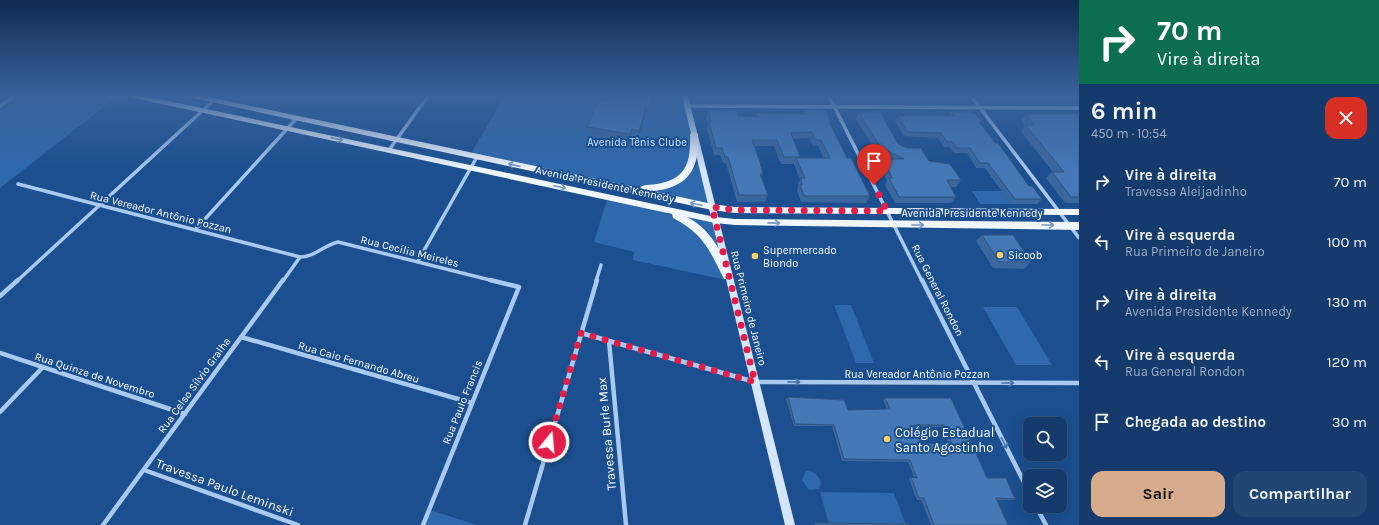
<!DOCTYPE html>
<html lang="pt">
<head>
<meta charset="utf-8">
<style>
	:root { --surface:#143b6b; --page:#214673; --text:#f1f3f6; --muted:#9dadc1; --line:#33557e; --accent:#d6ab8b }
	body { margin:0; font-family:Karla,sans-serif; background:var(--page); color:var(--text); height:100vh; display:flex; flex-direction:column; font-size:15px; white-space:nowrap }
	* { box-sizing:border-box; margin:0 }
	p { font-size:13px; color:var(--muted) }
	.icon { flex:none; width:22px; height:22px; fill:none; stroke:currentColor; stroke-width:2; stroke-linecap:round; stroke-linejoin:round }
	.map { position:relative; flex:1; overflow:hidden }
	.details { display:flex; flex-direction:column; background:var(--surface); width:300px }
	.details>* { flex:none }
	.top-card { background:#0b6e4f; color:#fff; overflow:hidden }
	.controls { position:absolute; left:1023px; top:417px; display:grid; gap:8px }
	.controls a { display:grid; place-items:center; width:44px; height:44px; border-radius:8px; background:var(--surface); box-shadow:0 4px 16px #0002,0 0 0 1px var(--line); font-size:20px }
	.pin { position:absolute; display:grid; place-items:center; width:34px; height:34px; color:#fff; margin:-41px -17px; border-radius:50% 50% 50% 0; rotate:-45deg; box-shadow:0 0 4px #0007 }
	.pin .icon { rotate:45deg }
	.me { position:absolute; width:44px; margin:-22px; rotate:17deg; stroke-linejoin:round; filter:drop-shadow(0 0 3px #0008) }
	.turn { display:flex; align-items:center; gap:14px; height:84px; padding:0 12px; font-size:18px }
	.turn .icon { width:52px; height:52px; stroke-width:2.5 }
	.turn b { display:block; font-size:28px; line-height:34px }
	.round { display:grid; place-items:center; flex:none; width:42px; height:42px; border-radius:12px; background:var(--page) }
	.summary { display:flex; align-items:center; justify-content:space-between; height:68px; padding:0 12px }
	h1 { font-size:24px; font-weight:700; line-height:30px }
	.cta { display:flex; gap:8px; margin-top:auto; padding:8px 12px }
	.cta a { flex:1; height:46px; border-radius:12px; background:var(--accent); color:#111; font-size:16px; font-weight:700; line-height:46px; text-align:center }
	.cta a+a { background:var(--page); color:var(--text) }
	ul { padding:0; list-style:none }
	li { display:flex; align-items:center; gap:12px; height:60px; padding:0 12px }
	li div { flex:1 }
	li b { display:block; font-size:15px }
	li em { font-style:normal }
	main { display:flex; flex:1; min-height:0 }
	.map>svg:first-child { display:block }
</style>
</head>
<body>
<main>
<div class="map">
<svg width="1079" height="525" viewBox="0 0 1079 525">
	<rect width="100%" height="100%" fill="#1b4f8f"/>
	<path fill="#2e69ad" d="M14,96H118L0,188V106Z
		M505,96H685L694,134L695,160L671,184L639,190L470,155Z
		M698,162L708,204L646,192C669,185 685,183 698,162Z
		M972,191H1002L1011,204H980Z
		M607,199C633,205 677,211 696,230C706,240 721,267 726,280L633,260L634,252L594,242Z
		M679,214L713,221L723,261Z
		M834,305H851L874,363H856Z
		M983,307H1017L1052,365H1016Z
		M806,471C815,471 818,475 821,483L819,489L809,490L802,480Z
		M820,492L894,493L906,525L829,524Z
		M430,510L477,525H424Z"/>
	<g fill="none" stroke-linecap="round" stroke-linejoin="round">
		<path stroke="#a9c9ee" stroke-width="3.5" d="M829,96L922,281
			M971,96L1079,238
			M0,106L14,96
			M688,106L1079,108
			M389,150L428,96
			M18,184L300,257C315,257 324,245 338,242L494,281
			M195,230L297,118
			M418,261L477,157
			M17,281L214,100
			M283,281L300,257
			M596,281L601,265"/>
		<path stroke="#a9c9ee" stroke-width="4.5" d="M922,280L1030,494
			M0,296L18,280
			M581,333L755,382L1079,383
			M241,337L472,403
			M609,341L626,525
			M0,353L185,414
			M0,412L43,367
			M144,470L298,525
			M1036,506L1046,525
			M103,525L283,280
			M423,525L519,287L490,280
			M525,525L597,280"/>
		<path fill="#d6e6fa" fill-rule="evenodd" d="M682,96H688L795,525H785Z"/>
		<path fill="#f0f6ff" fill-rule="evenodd" d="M130,96H145L715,217L735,219L1079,222V230L735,225L715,223L687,217C711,229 722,253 733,276L732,279H724C710,251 703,233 673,218L672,214L134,98Z
			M189,96H204L639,188C644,184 651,185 657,184C687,179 691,161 690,134L694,131L698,134C700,168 689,188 653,191L712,204L735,207L1079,209V215L735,213L712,210L193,98Z"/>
	</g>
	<path fill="#3a679d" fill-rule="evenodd" d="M608,96H664L661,105L651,103L648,115H645L638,138L631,137L629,142L586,134L587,127L606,101Z
		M791,96H812L811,98H792Z
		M935,96H960L958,100L937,99Z
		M984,96H1011L1008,101L987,100Z
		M1045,96H1079V97Z
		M805,110L831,122L830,124L847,158L870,196L866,203L801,202L797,191L798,188V184L800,180L794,164H781L774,146H754L763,174L761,177L768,195L765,202H737L726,163H723L720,155H714L707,128L708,124L706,117L708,111L738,116L754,117L756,113L803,114ZM809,138L813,146H818L824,158H800L793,139Z
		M859,112L898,144L929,161L961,180L956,187H950L956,197L951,203H895L885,185L887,181L880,165L883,159H887L877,153L856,119Z
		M952,112L982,122L980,123L995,143L1029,186L1042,199L1037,204H1011L985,168H976L967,153H954L949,147H944L938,138L904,136L895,121L898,116H949Z
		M1026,114H1079V203H1065L1046,178L1052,172H1053L1022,133L1021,131L1025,126L1021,120Z
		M982,235L1031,262L1024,269L993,268L976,241Z
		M788,397L848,410L887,409L883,400L885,398H951L987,478L1015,499L1013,500H997L1008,525H931L921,500H917L909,479L911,477H914L908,462L842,461L832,426H794L786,399ZM914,427H942L949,444L921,443Z"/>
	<path fill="#305480" d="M653,96L651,103L648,115L649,108Z
		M646,107L645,115L638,138L639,131Z
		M632,129L631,137L629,142L630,134Z"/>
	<path fill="#4478b7" stroke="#305480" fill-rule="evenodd" d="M608,96H653L649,108L646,107L639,131L632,129L630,134L587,127L598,100L606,101Z
		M655,96H663L662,97Z
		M735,110L738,116L757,117L756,113L807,114L805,110H823L826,112L831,122H829L847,158H851L870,196H804L800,185H802L801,178H805L796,158H830L821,140H816L812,132L791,133L800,157H784L777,140H752L760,162L763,174H760L768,195H739L728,157H725L722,148H716L709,122H711L708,111Z
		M859,112H880L898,144L907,148H921L929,161L950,164L961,180H947L956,197H899L889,178H892L883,159H904L880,147Z
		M952,112H970L976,114L982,122H979L995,143H998L1029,186H1032L1042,199H1015L988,163H980L970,148H957L953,142H947L941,133L907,132L898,116H955Z
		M1026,114H1079V197H1071L1052,172H1064L1027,127L1026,125H1035Z
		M982,235H1013L1031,262H999Z
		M788,397L844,400L848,410L890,409L885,398H951L987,478H1006L1015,499L996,498L1008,525H934L924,498H919L911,477L917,478L910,460L844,459L834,425L795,424ZM914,425H944L952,444L921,443Z
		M815,523L909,524V525H815Z"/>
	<defs><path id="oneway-shaft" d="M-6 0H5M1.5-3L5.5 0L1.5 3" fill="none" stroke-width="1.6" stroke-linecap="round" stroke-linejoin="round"/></defs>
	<g stroke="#7b9ac1">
		<use href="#oneway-shaft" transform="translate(337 139) rotate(12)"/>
		<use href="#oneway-shaft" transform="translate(514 165) rotate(-167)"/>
		<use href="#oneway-shaft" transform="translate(560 187) rotate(12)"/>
		<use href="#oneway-shaft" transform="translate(696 204) rotate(-168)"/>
		<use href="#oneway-shaft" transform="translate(774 223) rotate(1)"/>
		<use href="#oneway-shaft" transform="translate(918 225)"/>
		<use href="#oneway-shaft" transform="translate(1048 225)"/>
	</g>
	<g stroke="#4674ac">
		<use href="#oneway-shaft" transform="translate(794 382)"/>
		<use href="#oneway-shaft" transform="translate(1008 383)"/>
		<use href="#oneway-shaft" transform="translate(1004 443) rotate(63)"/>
	</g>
	<linearGradient id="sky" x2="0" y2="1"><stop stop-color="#0f2b4f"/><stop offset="0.56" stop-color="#39639b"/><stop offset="1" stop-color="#39639b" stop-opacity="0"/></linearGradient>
	<rect width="1079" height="170" fill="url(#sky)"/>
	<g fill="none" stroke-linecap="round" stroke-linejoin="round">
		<path stroke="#e11d48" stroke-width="7" stroke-dasharray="0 12.6" d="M549,442L581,333L755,382L712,207L735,210L887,211L874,185"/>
	</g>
	<g fill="#ffd166" stroke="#1b4f8f" stroke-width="1.5">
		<circle cx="1000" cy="255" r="4"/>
		<circle cx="755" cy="256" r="4"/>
		<circle cx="887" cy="439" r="4"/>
	</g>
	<g text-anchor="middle" stroke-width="4" stroke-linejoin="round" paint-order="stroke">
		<g font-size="11" fill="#cfe3fa" stroke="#1b4f8f">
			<text x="637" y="146">Avenida Tênis Clube</text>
		</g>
		<g font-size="11" fill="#fff" stroke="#1b4f8f">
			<text transform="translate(605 184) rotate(12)" y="4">Avenida Presidente Kennedy</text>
			<text transform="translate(161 212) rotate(14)" y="4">Rua Vereador Antônio Pozzan</text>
			<text x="972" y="217">Avenida Presidente Kennedy</text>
			<text transform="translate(410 251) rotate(14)" y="4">Rua Cecília Meireles</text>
			<text transform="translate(938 290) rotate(63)" y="4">Rua General Rondon</text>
			<text transform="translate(749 308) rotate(76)" y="4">Rua Primeiro de Janeiro</text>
			<text transform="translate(359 362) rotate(16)" y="4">Rua Caio Fernando Abreu</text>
			<text x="917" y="378">Rua Vereador Antônio Pozzan</text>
			<text transform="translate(95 375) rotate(18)" y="4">Rua Quinze de Novembro</text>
			<text transform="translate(194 385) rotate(-54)" y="4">Rua Celso Sílvio Gralha</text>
			<text transform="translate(462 402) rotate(-68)" y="4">Rua Paulo Francis</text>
		</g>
		<g font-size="11" fill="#fff" stroke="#1b4f8f" text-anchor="start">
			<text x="763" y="254">Supermercado<tspan x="763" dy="13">Biondo</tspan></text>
			<text x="1008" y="259">Sicoob</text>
		</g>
		<g font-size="13" fill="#fff" stroke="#1b4f8f" text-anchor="start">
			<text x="895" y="437">Colégio Estadual<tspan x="895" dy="15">Santo Agostinho</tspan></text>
		</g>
		<g font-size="13" fill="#fff" stroke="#1b4f8f">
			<text transform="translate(606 434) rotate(-95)" y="5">Travessa Burle Max</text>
			<text transform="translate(225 487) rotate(20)" y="5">Travessa Paulo Leminski</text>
		</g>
	</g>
</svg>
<div class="controls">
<a><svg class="icon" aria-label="search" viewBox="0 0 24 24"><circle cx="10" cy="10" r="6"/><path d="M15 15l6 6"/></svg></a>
<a><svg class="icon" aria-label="layers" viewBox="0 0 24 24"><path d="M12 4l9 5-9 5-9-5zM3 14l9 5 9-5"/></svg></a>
</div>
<div class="pin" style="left:874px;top:185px;background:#d93025"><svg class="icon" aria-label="arrive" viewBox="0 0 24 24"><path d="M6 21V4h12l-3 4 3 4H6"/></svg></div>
<svg class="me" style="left:549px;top:442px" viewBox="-20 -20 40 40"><circle r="17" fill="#e11d48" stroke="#fff" stroke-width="3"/><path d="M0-11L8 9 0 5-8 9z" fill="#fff"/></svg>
</div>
<section class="details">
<div class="top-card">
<div class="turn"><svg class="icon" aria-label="right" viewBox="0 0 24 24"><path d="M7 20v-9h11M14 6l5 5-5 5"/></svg><div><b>70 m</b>Vire à direita</div></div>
</div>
<div class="summary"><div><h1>6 min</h1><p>450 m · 10:54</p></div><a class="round" style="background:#d93025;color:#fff"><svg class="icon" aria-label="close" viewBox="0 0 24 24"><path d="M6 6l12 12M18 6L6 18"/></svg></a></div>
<ul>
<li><svg class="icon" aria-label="right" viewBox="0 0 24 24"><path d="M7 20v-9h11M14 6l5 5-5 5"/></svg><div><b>Vire à direita</b><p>Travessa Aleijadinho</p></div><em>70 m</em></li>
<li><svg class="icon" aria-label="left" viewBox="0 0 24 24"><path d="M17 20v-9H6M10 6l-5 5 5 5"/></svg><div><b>Vire à esquerda</b><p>Rua Primeiro de Janeiro</p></div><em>100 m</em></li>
<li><svg class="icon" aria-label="right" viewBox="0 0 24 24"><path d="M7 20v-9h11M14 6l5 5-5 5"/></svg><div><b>Vire à direita</b><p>Avenida Presidente Kennedy</p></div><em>130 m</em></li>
<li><svg class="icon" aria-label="left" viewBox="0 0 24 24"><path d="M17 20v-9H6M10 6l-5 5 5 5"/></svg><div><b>Vire à esquerda</b><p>Rua General Rondon</p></div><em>120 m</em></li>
<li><svg class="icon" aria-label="arrive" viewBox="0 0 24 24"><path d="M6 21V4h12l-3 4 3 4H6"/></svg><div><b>Chegada ao destino</b></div><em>30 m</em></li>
</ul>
<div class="cta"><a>Sair</a><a>Compartilhar</a></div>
</section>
</main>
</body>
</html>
